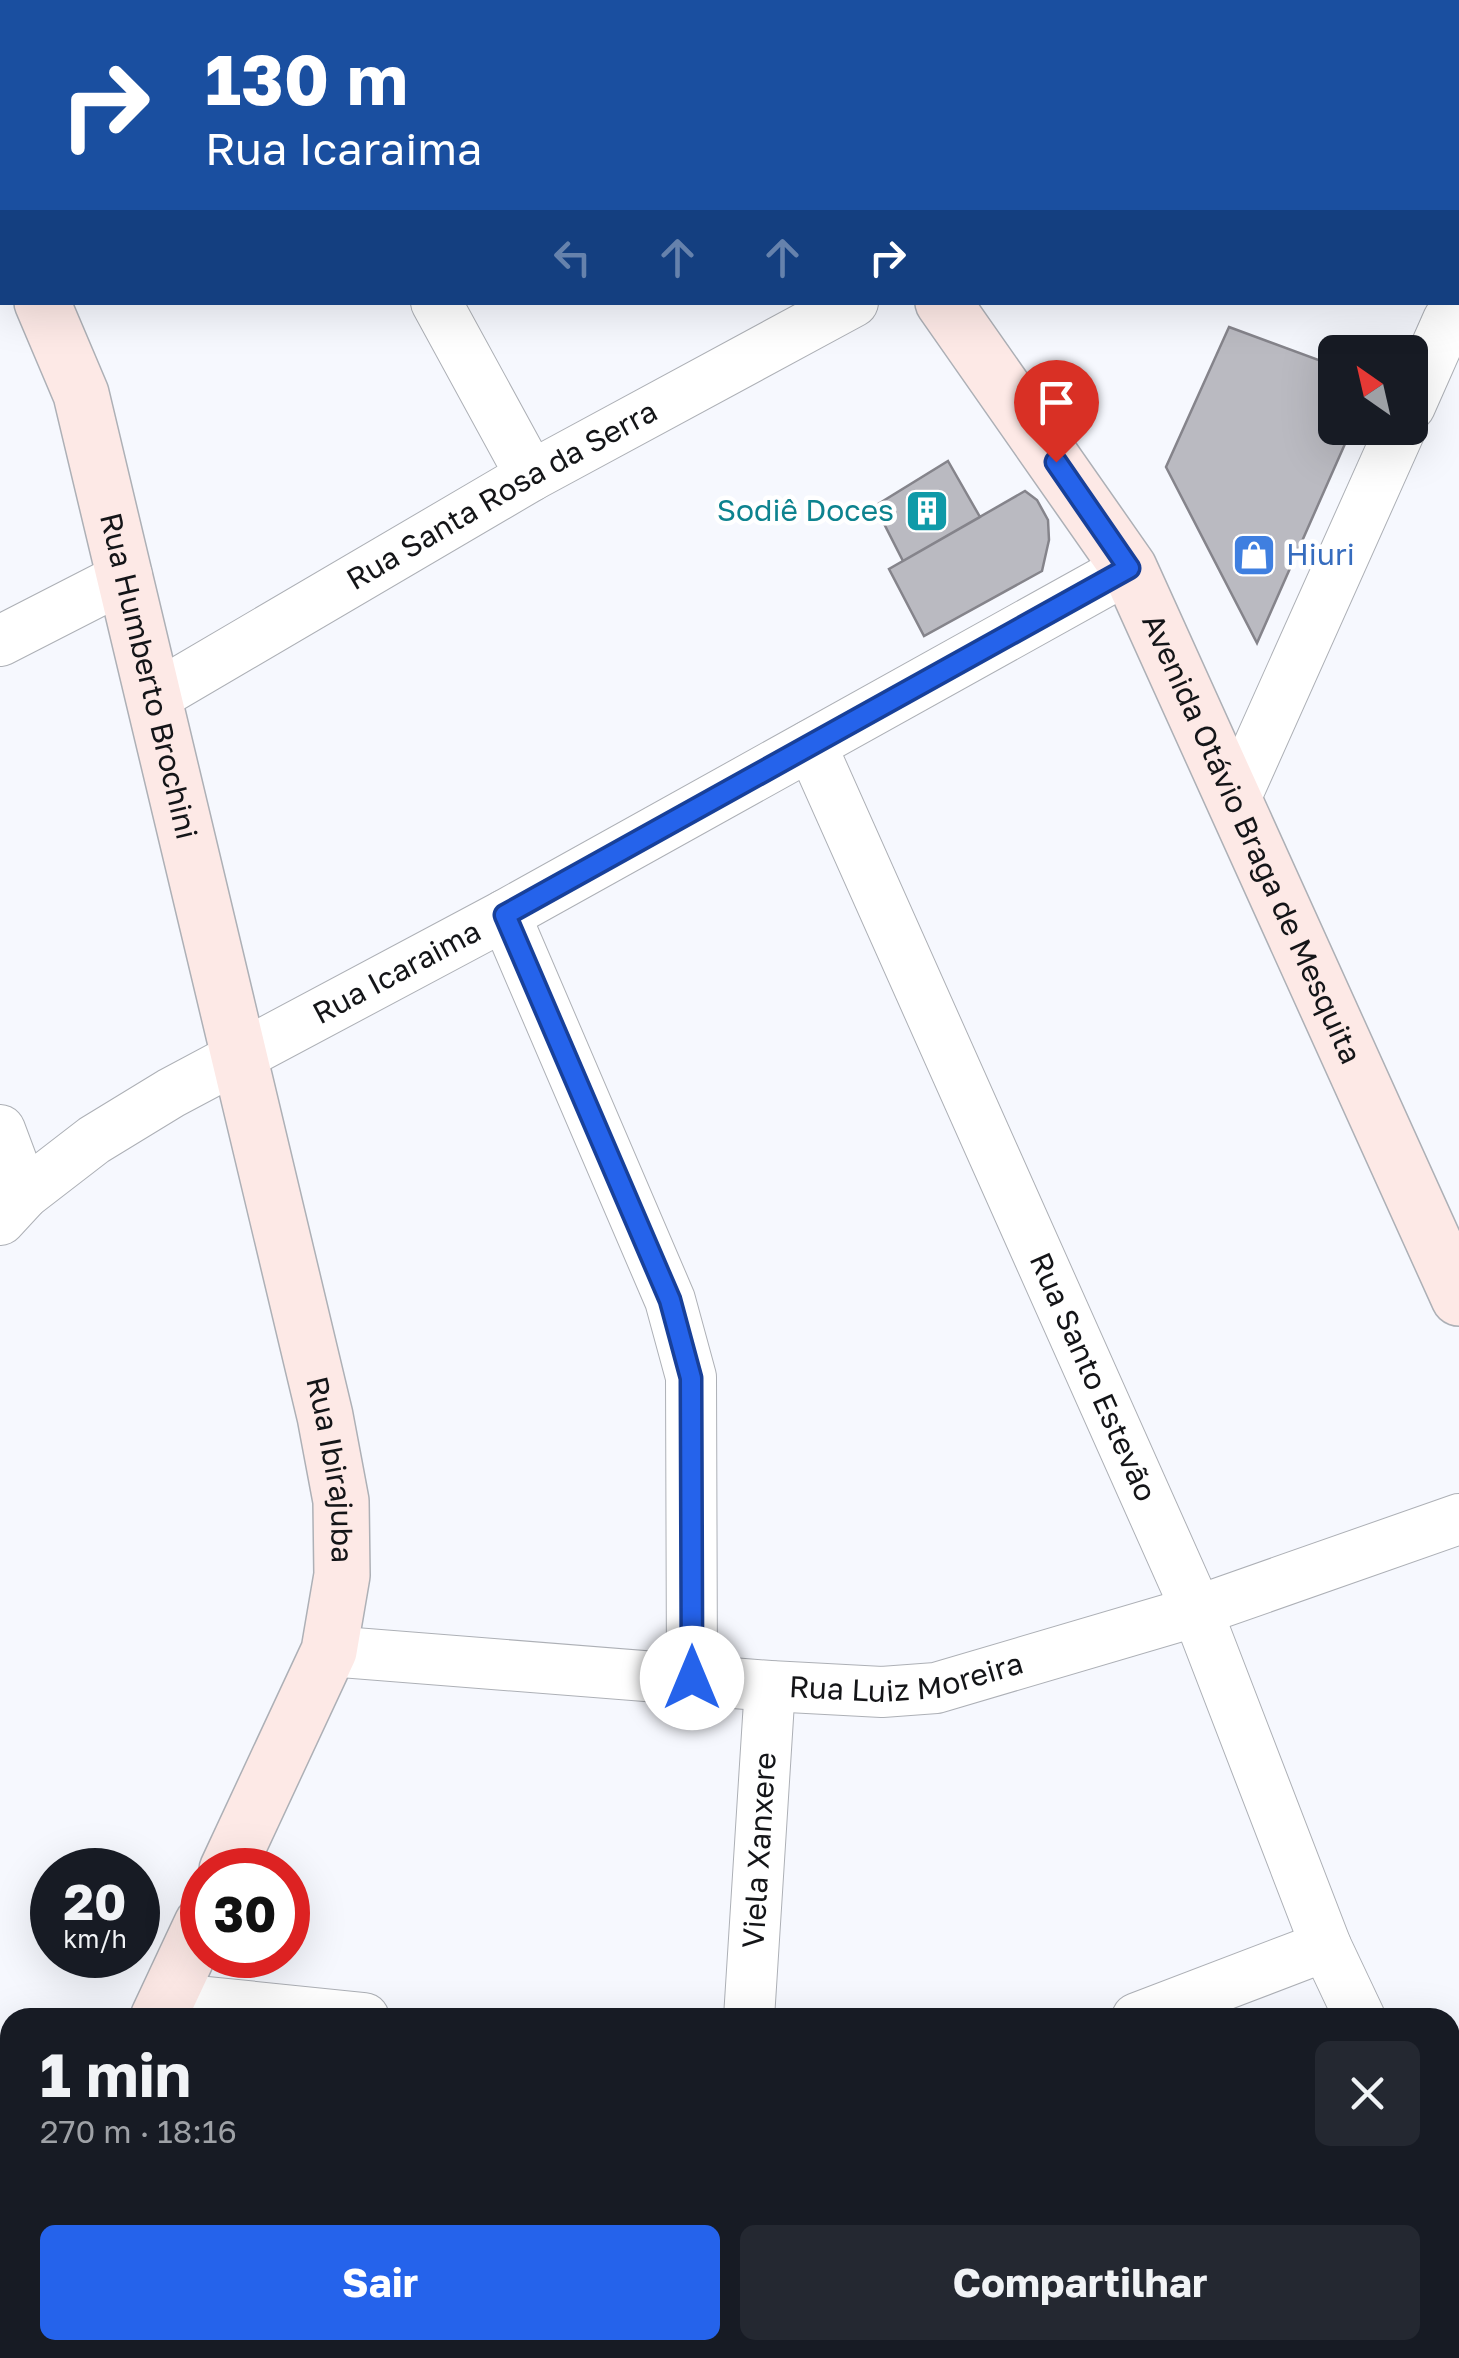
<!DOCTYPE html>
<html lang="pt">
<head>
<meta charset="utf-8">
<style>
	:root { --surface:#171b24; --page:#242831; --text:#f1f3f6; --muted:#9ea1a6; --accent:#2563eb }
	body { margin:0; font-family:"Golos Text",sans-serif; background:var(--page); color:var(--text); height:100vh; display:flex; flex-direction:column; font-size:38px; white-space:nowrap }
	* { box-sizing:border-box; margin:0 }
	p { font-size:32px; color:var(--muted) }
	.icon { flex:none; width:55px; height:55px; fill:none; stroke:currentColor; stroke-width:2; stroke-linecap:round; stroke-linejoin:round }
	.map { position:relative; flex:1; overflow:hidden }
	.side { position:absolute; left:0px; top:2008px; width:1460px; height:352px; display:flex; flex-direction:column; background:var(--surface); border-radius:30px 30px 0 0; box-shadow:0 10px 40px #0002 }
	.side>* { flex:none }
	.hud { position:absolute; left:0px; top:0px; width:1460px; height:305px; box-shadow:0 10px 40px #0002; background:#1a4fa0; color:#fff; overflow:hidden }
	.needle { width:65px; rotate:326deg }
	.buttons { position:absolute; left:1318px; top:335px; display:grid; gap:20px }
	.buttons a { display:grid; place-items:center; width:110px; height:110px; border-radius:15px; background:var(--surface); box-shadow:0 10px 40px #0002; font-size:50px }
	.speed { position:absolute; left:30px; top:1848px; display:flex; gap:20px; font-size:50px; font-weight:700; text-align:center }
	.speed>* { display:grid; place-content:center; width:130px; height:130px; border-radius:50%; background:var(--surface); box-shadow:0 10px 40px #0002; line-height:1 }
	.speed small { font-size:25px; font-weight:400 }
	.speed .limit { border:15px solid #d22; background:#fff; color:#111 }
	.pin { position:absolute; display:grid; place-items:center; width:85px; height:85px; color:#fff; margin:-102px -42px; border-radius:50% 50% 50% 0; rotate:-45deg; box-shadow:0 0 10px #0007 }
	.pin .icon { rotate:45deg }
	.me { position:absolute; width:110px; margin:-55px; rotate:0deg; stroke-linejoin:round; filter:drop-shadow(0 0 8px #0008) }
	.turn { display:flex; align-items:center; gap:35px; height:210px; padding:0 40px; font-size:45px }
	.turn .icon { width:130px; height:130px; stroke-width:2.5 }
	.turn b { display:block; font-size:70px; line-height:85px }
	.lanes { display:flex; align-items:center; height:95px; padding:0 40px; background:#0003; justify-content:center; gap:50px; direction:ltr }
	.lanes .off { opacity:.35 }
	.round { display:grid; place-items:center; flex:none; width:105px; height:105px; border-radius:15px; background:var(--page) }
	.overview { display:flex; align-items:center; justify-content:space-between; height:170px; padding:0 40px }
	h1 { font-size:60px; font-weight:700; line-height:75px }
	.cta { display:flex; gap:20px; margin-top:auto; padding:20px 40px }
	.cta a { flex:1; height:115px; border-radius:15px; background:var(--accent); color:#fff; font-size:40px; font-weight:700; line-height:115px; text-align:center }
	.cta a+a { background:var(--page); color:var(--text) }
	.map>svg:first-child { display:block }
</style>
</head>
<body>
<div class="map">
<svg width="1459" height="2358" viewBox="0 0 1459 2358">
	<rect width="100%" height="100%" fill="#f6f8fe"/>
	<path fill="#babac1" stroke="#85848b" stroke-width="2.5" d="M1229,327L1335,366V428H1352L1257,643L1166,467Z
		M948,461L980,517L903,561L875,506Z
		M1025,491L1037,500L1048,520L1049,540L1042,571L924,636L889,569Z"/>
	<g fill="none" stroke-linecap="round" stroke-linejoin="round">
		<g stroke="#adb0b6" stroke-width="28">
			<path id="lane" d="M887,2358V2350"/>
		</g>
		<g stroke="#adb0b6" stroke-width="52">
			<g id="street">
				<path d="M1294,0L1295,2"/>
				<path d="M1438,0L1442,2"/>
				<path d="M327,2L331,0"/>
				<path d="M0,178L2,177"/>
				<path d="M436,302L531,476"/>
				<path d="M1410,406L1448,320"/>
				<path d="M0,641L127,576"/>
				<path id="s1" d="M156,696L531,476L853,302"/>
				<path id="s2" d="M811,745L1197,1611L1326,1946L1360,2018"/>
				<path d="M1235,799L1401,428"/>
				<path d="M505,915L670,1300L691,1377L692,1678"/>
				<path d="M0,1130L24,1194"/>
				<path id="s3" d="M0,1220L24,1194L94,1140L171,1093L505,915L1129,568"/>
				<path id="s4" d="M329,1651L770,1686L882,1692L936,1688L1197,1611L1459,1519"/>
				<path d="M168,1998L364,2018"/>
				<path id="s5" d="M749,2018L770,1686"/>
				<path d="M1137,2018L1326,1946"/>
				<path d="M1450,2210L1459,2229"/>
				<path d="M201,2350L260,2358"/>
			</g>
		</g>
		<g stroke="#adb0b6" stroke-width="58">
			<g id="secondary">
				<path d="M728,0L730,2"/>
				<path d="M0,227L2,230"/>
				<path id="s6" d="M42,302L81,394L325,1416L341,1501L342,1575L329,1651L227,1870"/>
				<path id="s7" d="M943,302L1129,568L1459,1298"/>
				<path d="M158,2018L202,1924"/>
				<path d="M0,2295L10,2292"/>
				<path d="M60,2358L64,2350"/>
			</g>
		</g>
		<use href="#lane" stroke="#fff" stroke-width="25"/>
		<use href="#street" stroke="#fff" stroke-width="50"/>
		<use href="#secondary" stroke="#fde9e6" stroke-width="55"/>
	</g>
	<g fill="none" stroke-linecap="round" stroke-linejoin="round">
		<g stroke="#184099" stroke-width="25">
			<path id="route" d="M692,1678L691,1378L670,1300L505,915L1129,568L1056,462"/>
		</g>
		<use href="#route" stroke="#2563eb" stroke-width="18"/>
	</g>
	<defs>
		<g id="building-square" transform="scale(2.25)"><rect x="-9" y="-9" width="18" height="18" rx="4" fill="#0f9aa8" stroke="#fff"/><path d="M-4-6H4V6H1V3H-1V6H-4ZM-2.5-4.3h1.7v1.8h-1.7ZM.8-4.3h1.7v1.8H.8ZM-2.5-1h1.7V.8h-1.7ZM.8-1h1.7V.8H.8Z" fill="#fff"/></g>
		<g id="shop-square" transform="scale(2.25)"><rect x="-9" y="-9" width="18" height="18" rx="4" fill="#3f7fe0" stroke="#fff"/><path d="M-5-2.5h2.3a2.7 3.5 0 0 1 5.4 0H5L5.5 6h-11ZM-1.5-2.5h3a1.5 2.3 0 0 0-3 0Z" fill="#fff"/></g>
	</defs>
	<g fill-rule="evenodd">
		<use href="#building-square" x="927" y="511"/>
		<use href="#shop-square" x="1254" y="555"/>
	</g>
	<g text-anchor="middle" stroke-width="9" stroke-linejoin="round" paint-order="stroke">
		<g font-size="30" fill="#141518" stroke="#fff">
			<text dy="10" stroke="none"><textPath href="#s1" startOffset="400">Rua Santa Rosa da Serra</textPath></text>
			<text dy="10" stroke="none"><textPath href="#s6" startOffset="390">Rua Humberto Brochini</textPath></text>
			<text dy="10" stroke="none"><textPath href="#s7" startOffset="622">Avenida Otávio Braga de Mesquita</textPath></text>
			<text dy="10" stroke="none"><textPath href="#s3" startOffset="470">Rua Icaraima</textPath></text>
			<text dy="10" stroke="none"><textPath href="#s2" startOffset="692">Rua Santo Estevão</textPath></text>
			<text dy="10" stroke="none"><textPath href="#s6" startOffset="1205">Rua Ibirajuba</textPath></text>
			<text dy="10" stroke="none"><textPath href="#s4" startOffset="580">Rua Luiz Moreira</textPath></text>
			<text dy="10" stroke="none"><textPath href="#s5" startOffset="168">Viela Xanxere</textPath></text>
		</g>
		<g font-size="30" fill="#0d838f" stroke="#fff" text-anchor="end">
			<text x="894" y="521">Sodiê Doces</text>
		</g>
		<g font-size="30" fill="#366cbe" stroke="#fff" text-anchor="start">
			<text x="1286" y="565">Hiuri</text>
		</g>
	</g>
</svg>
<div class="buttons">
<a><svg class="needle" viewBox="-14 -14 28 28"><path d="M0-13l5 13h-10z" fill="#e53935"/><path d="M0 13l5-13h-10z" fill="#9ea1a6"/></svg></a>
</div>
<div class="speed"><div>20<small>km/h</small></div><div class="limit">30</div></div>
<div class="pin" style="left:1056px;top:462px;background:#d93025"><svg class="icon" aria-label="arrive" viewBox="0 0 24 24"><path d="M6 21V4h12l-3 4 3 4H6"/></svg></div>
<svg class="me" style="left:692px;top:1678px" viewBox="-20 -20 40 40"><circle r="19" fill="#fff"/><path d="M0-13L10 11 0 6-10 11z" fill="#2563eb"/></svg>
<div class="hud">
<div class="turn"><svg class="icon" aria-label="right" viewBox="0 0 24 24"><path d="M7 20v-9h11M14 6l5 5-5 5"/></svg><div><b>130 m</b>Rua Icaraima</div></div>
<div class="lanes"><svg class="icon off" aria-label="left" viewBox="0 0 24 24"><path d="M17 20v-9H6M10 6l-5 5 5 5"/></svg><svg class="icon off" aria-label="ahead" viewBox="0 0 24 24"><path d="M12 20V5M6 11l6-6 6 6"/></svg><svg class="icon off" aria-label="ahead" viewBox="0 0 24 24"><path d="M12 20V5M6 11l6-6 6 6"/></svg><svg class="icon" aria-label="right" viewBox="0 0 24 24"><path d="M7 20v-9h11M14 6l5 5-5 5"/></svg></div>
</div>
<section class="side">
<div class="overview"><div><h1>1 min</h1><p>270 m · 18:16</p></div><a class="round"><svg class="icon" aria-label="close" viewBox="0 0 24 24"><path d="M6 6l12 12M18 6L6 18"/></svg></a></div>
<div class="cta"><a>Sair</a><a>Compartilhar</a></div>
</section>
</div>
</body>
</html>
